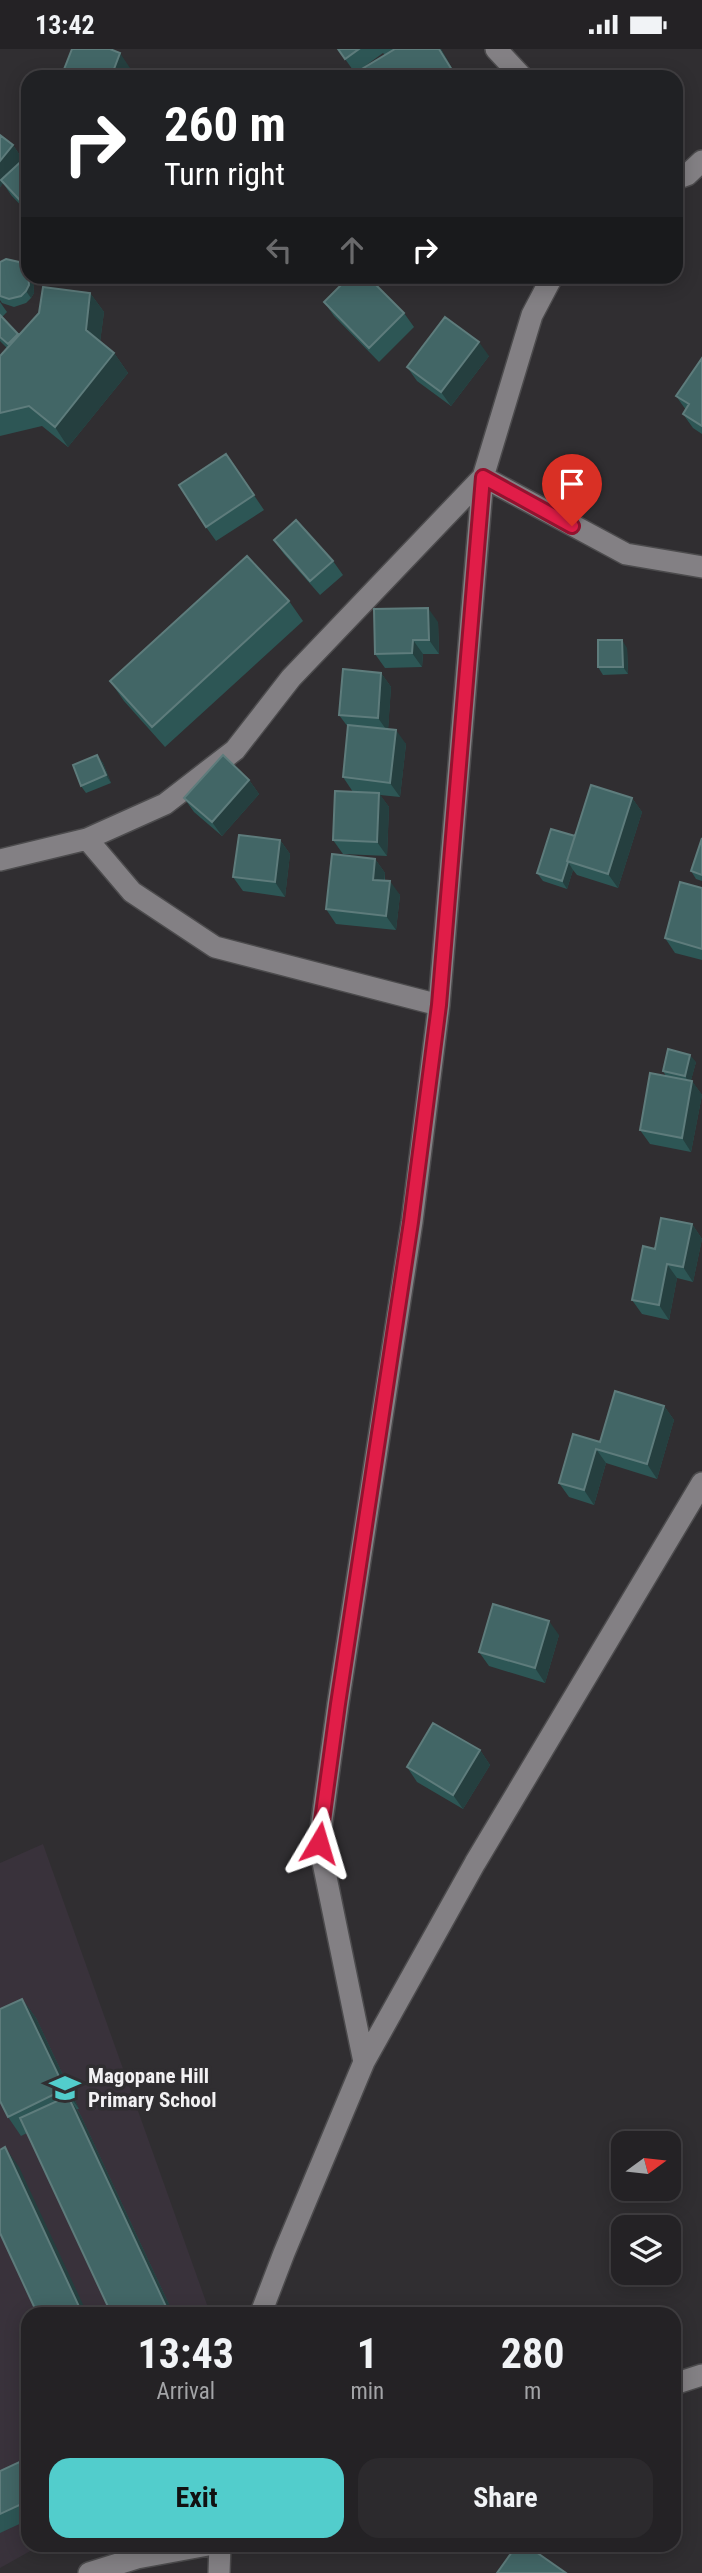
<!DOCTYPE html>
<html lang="en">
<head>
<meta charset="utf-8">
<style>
	:root { --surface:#242225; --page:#2c2a2d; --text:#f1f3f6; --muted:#a3a4a7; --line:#413f42; --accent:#52cdcc }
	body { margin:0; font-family:"Roboto Condensed",sans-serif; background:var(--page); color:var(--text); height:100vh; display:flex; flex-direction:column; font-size:26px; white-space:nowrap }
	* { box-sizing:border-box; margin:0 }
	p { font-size:23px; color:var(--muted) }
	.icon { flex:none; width:38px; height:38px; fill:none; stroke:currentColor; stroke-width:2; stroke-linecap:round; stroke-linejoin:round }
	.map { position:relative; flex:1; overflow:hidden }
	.drawer { position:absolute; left:21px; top:2258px; width:660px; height:245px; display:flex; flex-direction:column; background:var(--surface); border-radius:21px; box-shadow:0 4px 18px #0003,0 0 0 2px var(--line) }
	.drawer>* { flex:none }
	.hud { position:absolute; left:21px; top:21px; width:662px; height:214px; border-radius:21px; box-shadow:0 4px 18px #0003,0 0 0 2px var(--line); background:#202124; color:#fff; overflow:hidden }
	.needle { width:46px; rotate:75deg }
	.controls { position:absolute; left:611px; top:2082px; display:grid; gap:14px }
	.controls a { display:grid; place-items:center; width:70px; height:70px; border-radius:14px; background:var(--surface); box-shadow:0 4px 18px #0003,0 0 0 2px var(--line); font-size:35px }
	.pin { position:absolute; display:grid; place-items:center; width:60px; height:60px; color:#fff; margin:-72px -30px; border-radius:50% 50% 50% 0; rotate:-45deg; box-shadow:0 0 7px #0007 }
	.pin .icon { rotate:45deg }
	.me { position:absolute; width:77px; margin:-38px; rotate:7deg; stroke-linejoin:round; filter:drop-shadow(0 0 5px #0008) }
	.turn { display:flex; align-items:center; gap:24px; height:147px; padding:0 28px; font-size:32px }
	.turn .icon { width:91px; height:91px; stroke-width:2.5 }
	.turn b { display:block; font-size:49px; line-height:60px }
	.lanes { display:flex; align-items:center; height:66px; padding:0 28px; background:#0003; justify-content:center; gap:35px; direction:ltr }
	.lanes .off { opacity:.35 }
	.eta { display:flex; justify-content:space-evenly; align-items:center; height:119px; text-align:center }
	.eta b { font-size:42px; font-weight:700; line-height:49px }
	.primary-button { display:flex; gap:14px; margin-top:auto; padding:14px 28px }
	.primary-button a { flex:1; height:80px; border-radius:21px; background:var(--accent); color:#111; font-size:28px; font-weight:700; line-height:80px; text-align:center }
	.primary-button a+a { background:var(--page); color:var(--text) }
	.status { display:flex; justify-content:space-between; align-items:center; height:49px; padding:0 35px; background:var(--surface); direction:ltr }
	.status svg { height:19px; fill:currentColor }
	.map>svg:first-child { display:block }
</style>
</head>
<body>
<div class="status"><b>13:42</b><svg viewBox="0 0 49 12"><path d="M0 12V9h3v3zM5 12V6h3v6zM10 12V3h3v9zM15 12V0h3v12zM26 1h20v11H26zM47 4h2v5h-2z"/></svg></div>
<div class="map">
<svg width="702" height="2524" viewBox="0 0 702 2524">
	<rect width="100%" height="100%" fill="#302e31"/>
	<path fill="#39323b" d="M43,1795L210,2264H28V2496H41L0,2519V1814Z"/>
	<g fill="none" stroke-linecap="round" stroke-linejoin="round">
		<g stroke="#4c4b4d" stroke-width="24">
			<path id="minor" d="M496,0L522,28
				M676,130L687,126L702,112
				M483,428L626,505L702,518
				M87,790L132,843L215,898L439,956
				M0,811L87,790L165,755L235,701L291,629L483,428
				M364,2013L319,1794L338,1655L412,1173L439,956L483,428L532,266L552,228
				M261,2264L284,2204L364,2013L475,1814L702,1434
				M674,2335L702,2326
				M89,2524L137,2509L208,2496
				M219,2524L220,2496"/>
		</g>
		<use href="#minor" stroke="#838084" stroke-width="21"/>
	</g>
	<path fill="#2d5655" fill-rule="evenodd" d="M338,0H441L457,28H353L355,24ZM383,4L385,6L361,20Z
		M0,86L13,96L23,111L28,106V164L11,146L3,134L0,138Z
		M0,213L33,231L34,244L31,249L26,254L14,258L2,254L0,251Z
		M90,244L104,263L100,293L114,304L128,324L68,398L42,377L0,387V307L7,299L0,292V253L7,263L2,268L19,286Z
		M324,253L404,264L414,278L379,313L334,267Z
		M489,307L451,357L417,332L407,318Z
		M702,309V385L693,379L683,365L686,361L676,347Z
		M226,405L264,461L216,492L206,478Z
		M274,491L333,512L343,526L320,546L284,505Z
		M289,552L303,572L165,698L124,652L110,632Z
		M438,573L439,605H423L422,618L385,619L375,605Z
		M627,599L628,625L603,626L598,618Z
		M381,624L391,638L388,680L406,695L400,748L380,746L389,758L387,807L343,805L333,791L353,743L343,728L348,678L339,666Z
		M97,706L103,714L111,734L86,744L81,737Z
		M249,731L259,745L222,787L194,763L184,749Z
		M632,749L642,763L618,839L577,826L573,821L567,840L543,832L537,824L575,787Z
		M702,789V832L696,830L691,822Z
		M280,791L290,805L285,848L243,842L233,828Z
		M375,810L385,824V832L400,846L396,881L336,875L326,860Z
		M702,839V911L675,904L665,889Z
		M696,1013L691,1031L702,1046L691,1103L650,1095L640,1081L666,1027L663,1022Z
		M692,1175L702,1190L693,1233L677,1229L669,1271L642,1265L632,1251L655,1200Z
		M664,1357L674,1371L657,1430L606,1414L594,1456L569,1448L559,1434L600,1393Z
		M559,1586L545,1634L489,1617L479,1603Z
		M480,1701L490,1716L463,1760L417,1733L407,1718Z
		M22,1950L36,1969L79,2060H77L81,2067L173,2264H111L27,2084L21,2087L8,2068Z
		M28,2409V2471L0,2484V2422Z"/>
	<path fill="#253f3f" d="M439,0H441L457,28L452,21Z
		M120,4L130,19L127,28H111Z
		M13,96L23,111L0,138V112Z
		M28,228H31L33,231L34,244L31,249L26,242Z
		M90,244L104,263L99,301L86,281Z
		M479,293L489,307L451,357L441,343Z
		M114,304L128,324L68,398L55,378Z
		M428,559L438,573L439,605L429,591Z
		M413,591L423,605L422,618L412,604Z
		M622,591L627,599L628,625L623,618Z
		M381,624L391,638L388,683L378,669Z
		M396,681L406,695L400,748L390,734Z
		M97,706L103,714L111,734L106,726Z
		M249,731L259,745L222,787L212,773Z
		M379,744L389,758L387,807L377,793Z
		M632,749L642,763L618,839L608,825Z
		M280,791L290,805L285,848L275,833Z
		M375,810L385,824L383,845L373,831Z
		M568,813L573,821L567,840L562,832Z
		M390,832L400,846L396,881L386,867Z
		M690,1006L696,1013L690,1035L685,1027Z
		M692,1032L702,1046L691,1103L682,1089Z
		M692,1175L702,1190L693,1233L683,1218Z
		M667,1215L677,1229L669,1271L659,1256Z
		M664,1357L674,1371L657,1430L647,1415Z
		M596,1400L606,1414L594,1456L584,1441Z
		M549,1572L559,1586L545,1634L535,1619Z
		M480,1701L490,1716L463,1760L453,1746Z
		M22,1950L36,1969L79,2060L65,2040Z
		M68,2047L81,2067L173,2264H169Z
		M5,2098L19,2118L87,2264H82Z"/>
	<path fill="#426666" stroke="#5e7c7c" stroke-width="2" d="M72,0H110L120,4L111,28H61Z
		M338,0H359L345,10Z
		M395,0H439L452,21L441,28H353L352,26Z
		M0,86L13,96L0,112Z
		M28,106V160L1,131Z
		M6,210L19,213L28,223L29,236L26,242L21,247L9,250L0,247V213Z
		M349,228H368L404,264L369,299L324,253Z
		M43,238L90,244L86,281L114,304L55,378L29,357L0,364V307L39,264Z
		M0,266L18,285L8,295L0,288Z
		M445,268L479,293L441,343L407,318Z
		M702,309V377L683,365L689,355L676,347Z
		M226,405L254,446L206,478L179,436Z
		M296,471L333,512L310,532L274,491Z
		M247,507L289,552L152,678L110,632Z
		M428,559L429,591H413L412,604L375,605L374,560Z
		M598,591H622L623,618H598Z
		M343,620L381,624L378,669L339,666Z
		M348,676L396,681L390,734L343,728Z
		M97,706L106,726L81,737L73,716Z
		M223,706L249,731L212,773L184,749Z
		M591,736L632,749L608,825L567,812Z
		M335,742L379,744L377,793L333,791Z
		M551,780L575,787L567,812L568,813L562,832L537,824Z
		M239,786L280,791L275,833L233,828Z
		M702,789V826L691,822Z
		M332,805L375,810L373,831L390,832L386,867L326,860Z
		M680,833L702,839V900L665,889Z
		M668,1000L690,1006L685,1027L663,1022Z
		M650,1024L692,1032L682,1089L640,1081Z
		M661,1169L692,1175L683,1218L667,1215L659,1256L632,1251L643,1197L655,1200Z
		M615,1342L664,1357L647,1415L596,1400L584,1441L559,1434L573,1385L600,1393Z
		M493,1555L549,1572L535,1619L479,1603Z
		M433,1674L480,1701L453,1746L407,1718Z
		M22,1950L65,2040L8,2068L0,2052V1960Z
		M68,2047L169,2264H111L20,2069Z
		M5,2098L82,2264H37L0,2184V2101Z
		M28,2409V2452L0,2465V2422Z
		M517,2496H526L566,2524H497Z"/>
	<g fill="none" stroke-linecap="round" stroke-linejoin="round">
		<g stroke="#92132f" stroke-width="18">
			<path id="route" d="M319,1794L338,1655L411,1173L439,956L483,428L572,477"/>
		</g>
		<use href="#route" stroke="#e11d48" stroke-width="12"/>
	</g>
	<defs>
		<g id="school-bare" transform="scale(2.415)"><path d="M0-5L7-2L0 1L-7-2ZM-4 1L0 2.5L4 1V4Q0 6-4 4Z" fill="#52cdcc" stroke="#302e31" stroke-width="2.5" paint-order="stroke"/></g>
	</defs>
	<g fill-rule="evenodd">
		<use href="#school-bare" x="65" y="2039"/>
	</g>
	<g text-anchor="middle" stroke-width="7" stroke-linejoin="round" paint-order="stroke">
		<g font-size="21" font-weight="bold" fill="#f2f1f3" stroke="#302e31" text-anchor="start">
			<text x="88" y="2034">Magopane Hill<tspan x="88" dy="24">Primary School</tspan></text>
		</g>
	</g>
</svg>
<div class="controls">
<a><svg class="needle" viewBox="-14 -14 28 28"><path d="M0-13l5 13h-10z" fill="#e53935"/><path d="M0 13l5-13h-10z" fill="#a3a4a7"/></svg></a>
<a><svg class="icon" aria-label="layers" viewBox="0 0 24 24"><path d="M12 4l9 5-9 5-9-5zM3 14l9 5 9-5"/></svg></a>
</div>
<div class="pin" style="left:572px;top:477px;background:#d93025"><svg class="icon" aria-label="arrive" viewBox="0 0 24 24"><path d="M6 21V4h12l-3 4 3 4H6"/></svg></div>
<svg class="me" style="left:319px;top:1794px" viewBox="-20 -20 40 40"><path d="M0-17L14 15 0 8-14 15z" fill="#e11d48" stroke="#fff" stroke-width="4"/></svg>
<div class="hud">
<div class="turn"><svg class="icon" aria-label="right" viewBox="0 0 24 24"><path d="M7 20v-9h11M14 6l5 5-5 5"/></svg><div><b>260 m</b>Turn right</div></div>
<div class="lanes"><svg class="icon off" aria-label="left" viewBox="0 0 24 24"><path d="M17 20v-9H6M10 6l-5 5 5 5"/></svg><svg class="icon off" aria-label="ahead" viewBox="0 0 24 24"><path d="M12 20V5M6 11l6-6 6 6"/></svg><svg class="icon" aria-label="right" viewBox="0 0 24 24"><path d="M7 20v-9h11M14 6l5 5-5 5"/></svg></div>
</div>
<section class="drawer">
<div class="eta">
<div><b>13:43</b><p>Arrival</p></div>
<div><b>1</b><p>min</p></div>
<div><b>280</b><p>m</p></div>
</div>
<div class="primary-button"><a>Exit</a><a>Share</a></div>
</section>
</div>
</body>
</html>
